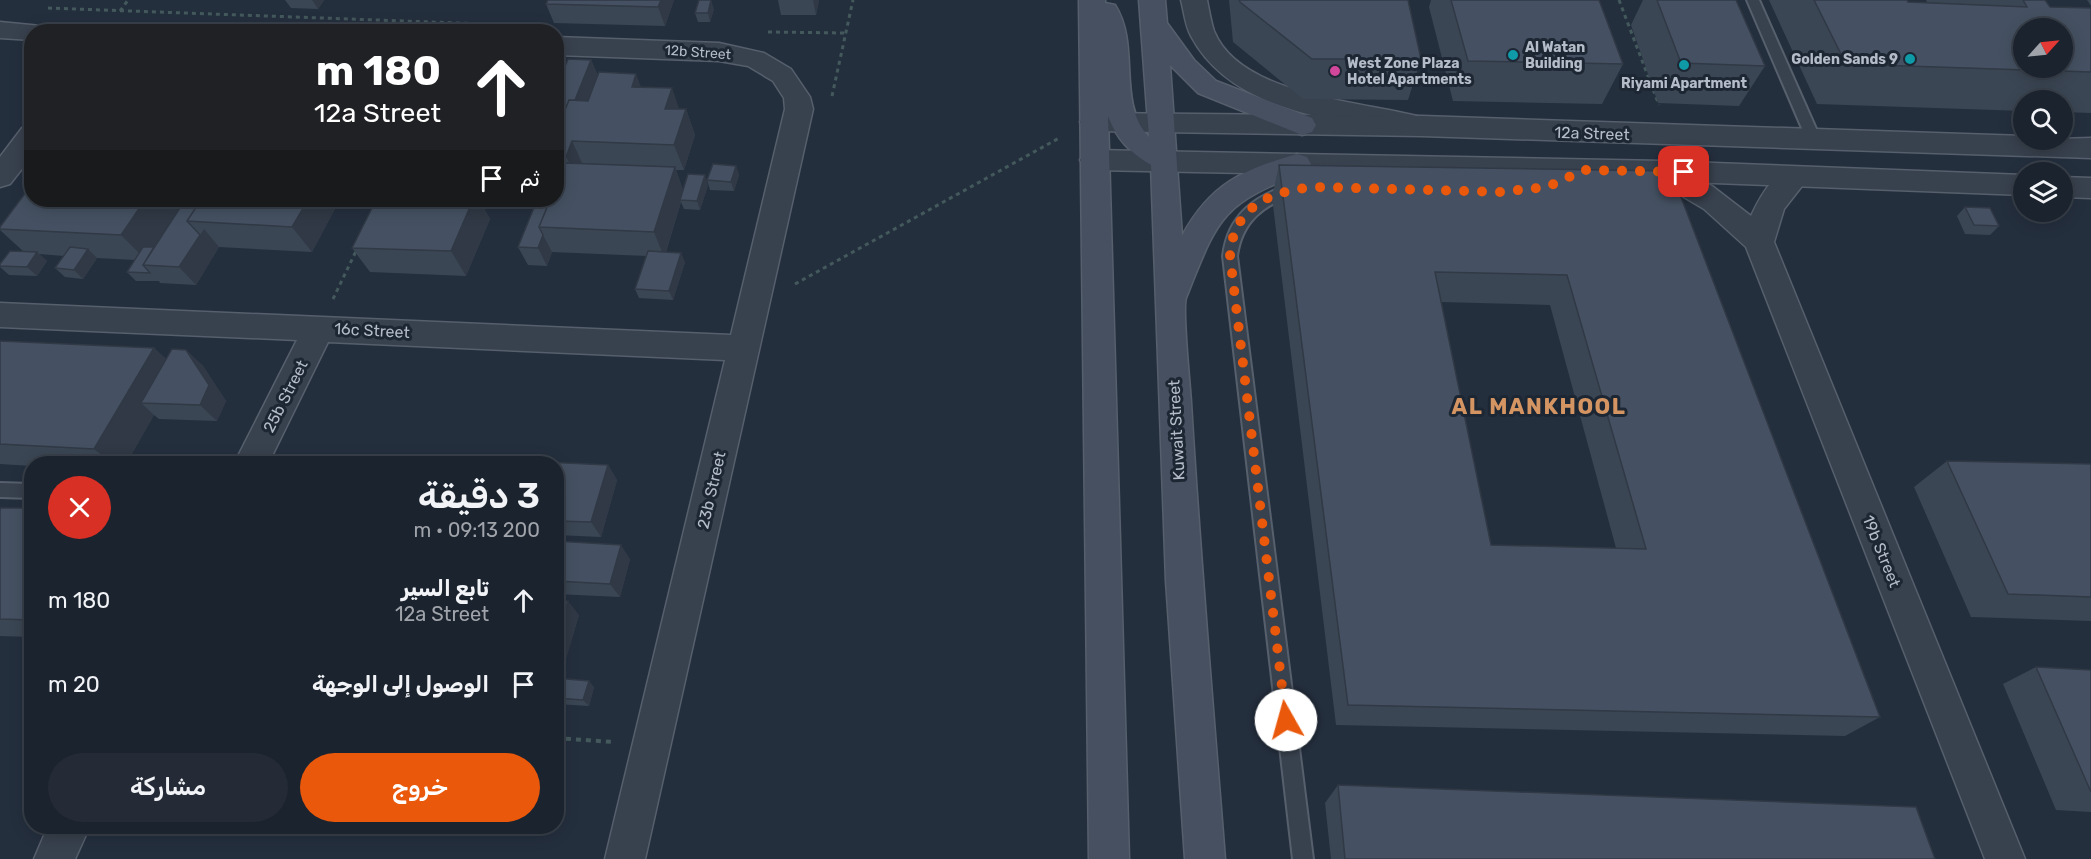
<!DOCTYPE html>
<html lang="ar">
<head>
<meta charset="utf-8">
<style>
	:root { --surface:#1b232e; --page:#242b36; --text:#f1f3f6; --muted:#a0a4aa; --line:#39404a; --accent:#ea580c }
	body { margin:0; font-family:Rubik,"Noto Sans Arabic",sans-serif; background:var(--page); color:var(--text); direction:rtl; height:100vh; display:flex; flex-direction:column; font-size:22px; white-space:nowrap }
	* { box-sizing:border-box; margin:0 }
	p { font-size:20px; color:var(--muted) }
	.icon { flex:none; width:33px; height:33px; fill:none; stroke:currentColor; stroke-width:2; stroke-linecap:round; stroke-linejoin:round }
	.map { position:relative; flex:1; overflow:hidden; direction:ltr }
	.sheet { position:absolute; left:24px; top:456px; width:540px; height:378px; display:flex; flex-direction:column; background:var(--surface); border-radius:24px; box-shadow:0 3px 15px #0003,0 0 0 2px var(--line); direction:rtl }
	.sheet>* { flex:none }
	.top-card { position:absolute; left:24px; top:24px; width:540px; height:183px; border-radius:24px; box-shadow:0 3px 15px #0003,0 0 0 2px var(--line); direction:rtl; background:#202124; color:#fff; overflow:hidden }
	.needle { width:39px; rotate:63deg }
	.buttons { position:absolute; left:2013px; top:18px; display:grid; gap:12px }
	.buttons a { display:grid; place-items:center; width:60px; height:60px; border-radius:50%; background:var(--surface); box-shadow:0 3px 15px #0003,0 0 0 2px var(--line); font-size:30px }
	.pin { position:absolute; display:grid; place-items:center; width:51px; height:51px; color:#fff; margin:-26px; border-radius:12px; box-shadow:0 3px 9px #0006 }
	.me { position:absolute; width:66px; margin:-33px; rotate:353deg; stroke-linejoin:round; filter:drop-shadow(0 0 4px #0008) }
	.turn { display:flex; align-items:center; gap:21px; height:126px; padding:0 24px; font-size:27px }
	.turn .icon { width:78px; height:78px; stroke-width:2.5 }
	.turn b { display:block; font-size:42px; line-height:51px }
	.then { display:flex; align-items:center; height:57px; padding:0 24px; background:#0003; gap:12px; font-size:22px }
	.round { display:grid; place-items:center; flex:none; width:63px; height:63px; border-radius:32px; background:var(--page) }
	.overview { display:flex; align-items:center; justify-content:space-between; height:102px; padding:0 24px }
	h1 { font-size:36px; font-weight:600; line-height:45px }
	.cta { display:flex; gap:12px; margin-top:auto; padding:12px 24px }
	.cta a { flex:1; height:69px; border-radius:36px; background:var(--accent); color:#fff; font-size:24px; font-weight:600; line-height:69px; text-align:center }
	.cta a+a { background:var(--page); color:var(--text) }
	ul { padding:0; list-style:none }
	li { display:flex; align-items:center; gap:18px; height:84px; padding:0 24px }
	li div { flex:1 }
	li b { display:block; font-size:22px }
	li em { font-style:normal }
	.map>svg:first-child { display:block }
</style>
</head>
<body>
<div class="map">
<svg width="2091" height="859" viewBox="0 0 2091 859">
	<rect width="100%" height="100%" fill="#242f3e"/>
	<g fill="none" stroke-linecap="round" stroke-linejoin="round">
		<g stroke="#565f6c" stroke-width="4">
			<path id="service" d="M1747,0H1759L1821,140L1819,143L1814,145L1807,140Z
				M1293,184L1300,189L1298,193C1265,204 1242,220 1237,256L1313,859H1293L1223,256C1228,215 1255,195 1293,184Z
				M0,483L32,484V498L0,497Z"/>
		</g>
		<g stroke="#565f6c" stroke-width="3">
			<path id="minor" d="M1181,0H1207C1209,10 1211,22 1214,31C1241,97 1365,101 1424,118L1428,125L1424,132L1414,135C1337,120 1232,113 1191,36C1185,25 1184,11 1181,0Z
				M0,22L41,26L45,32H32V40L0,38Z
				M556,37L719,43L764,53L791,69L810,97L813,109L645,859H605L725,360L328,342L268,464H234L297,340L0,327V303L731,335L785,109L784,98L773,81L748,66L719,61L556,55Z
				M32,125V156L10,184L0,187V157L22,128Z
				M1662,161L1712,186L1751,216C1761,195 1778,162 1805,170L1809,177L1784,209L1774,242L2025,859H1985L1746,247L1704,209L1652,178L1648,171L1652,164Z
				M48,826H90L75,859H34Z"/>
		</g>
		<g stroke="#565f6c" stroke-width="3">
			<path id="tertiary" d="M1094,113L1422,116L2024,136V140L2091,138V158L1422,136L1094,131L1084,129L1080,122L1084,115Z
				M1094,150L1662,161L2024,175V195L1662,181L1094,170L1084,167L1080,160L1084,153Z
				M2062,177L2091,178V198L2062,197Z"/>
		</g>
		<g stroke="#565f6c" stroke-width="3">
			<path id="secondary" d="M1079,0H1105V3L1115,5C1141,46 1116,101 1149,137L1139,0H1165L1167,23L1194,60L1216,81L1312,118L1316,125L1312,132L1302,135L1198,93L1170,65L1182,236C1210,184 1242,170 1297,154L1307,157L1311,164L1307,171C1221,204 1219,215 1186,298C1182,309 1190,385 1191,402C1200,555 1213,707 1225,859H1185L1166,581L1151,165C1130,152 1117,140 1108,116L1129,859H1089Z"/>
		</g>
		<path stroke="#44595c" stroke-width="3" stroke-dasharray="4 4" stroke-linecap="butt" d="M1619,0L1659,105
			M48,8L541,26
			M120,11L128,0
			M768,32L845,33
			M832,96L853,0
			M795,284L1061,137
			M333,299L357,249"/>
		<path stroke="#44595c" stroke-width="4" stroke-dasharray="5 5" stroke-linecap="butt" d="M556,738L613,742"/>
		<use href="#service" fill="#38414e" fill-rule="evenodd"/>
		<use href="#minor" fill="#38414e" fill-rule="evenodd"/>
		<use href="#tertiary" fill="#38414e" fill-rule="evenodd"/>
		<use href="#secondary" fill="#465061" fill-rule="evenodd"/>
	</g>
	<path fill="#3b4654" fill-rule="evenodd" d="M285,0H324L318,9L291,8Z
		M548,0H674L665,26L554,23L546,4Z
		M778,0H819L816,15H781Z
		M1229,0H1408L1421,59L1408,100L1303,99L1233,42Z
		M1431,0H1599L1623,64L1602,104L1453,101L1429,7Z
		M1643,0H1736L1765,66L1739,106L1658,103L1631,25Z
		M1769,0H1907L1908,2H1927L1926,0H2045L2050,7L2091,8V113L2062,112V100H2024V111L1817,104Z
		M2087,0H2091V6Z
		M714,9L710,22H698L695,13Z
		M591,60L598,76L641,87L679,109H686L695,135L684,170H676L683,190L708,185L700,210L684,209L681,202L666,252L685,262L673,300L639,298L635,289L647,256L552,252L547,266L528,265L518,247L556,200V88Z
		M1279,165L1671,171L1880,717L1845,736L1336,725L1272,197ZM1441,302L1550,305L1616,548L1491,545Z
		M736,166L739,175L734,191L710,190L707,180Z
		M32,200H184L154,247L185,200H333L337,205L312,252L219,247L196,285L160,283L159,281H136L127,272L135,260L97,258L83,279L65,277L55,268L64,256L39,254L47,261L37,276L9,275L0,267V264L24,252L0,230V227Z
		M376,200H499L497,203H481L490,219L466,276L370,272L352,248Z
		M1965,207L1999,226L1990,235L1965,234L1957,216Z
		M0,341L154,348L166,359L186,350L203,366L226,401L217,421L159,419L154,415L126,464H32V466L0,464Z
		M1947,461L2091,464V621L1971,617L1914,487Z
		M556,464L608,465L617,480L601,537L556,535Z
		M32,508V637L0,636V510Z
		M556,541L630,559L620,597L556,594Z
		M556,601L579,615L560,678L594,687L589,706L556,704Z
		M2036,667L2091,670V812L2056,810L2003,684Z
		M1338,785L1935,859H1331L1325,803Z"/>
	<path fill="#303945" d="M312,0H324L318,9Z
		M661,0H674L665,26L658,7Z
		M711,0L714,9L710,22L708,13Z
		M813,0H819L816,15Z
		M591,60L599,79L572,141L584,167L570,164L566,157L556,148Z
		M636,74L646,100L632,87Z
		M672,88L681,114L665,109Z
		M686,109L695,135L684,170L674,145Z
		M736,166L739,175L734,191L731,182Z
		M675,167L684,193L680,200L681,202L664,257L654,232Z
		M705,175L708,185L700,210L697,201Z
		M145,200H184L146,260L121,235Z
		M308,200H333L337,205L312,252L292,227Z
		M473,200H479L490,219L466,276L451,251Z
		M204,229L219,247L196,285L179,267Z
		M543,235L552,252L547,266L538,248Z
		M88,249L97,258L83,279L74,270Z
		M37,252L47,261L37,276L27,267Z
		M681,253L685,262L673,300L669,291Z
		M154,348L179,371L141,403L154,415L126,464H113L94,449Z
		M186,350L203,366L226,401L217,421L200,405Z
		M608,465L617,480L601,537L591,522Z
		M621,545L630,559L620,597L610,584Z
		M568,601L579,615L559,683L556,680V639Z
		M589,681L594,687L589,706L583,700Z"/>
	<path fill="#455162" stroke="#303945" stroke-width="1.5" fill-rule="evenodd" d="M548,0H661L658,7L546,4Z
		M699,0H711L708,13H695Z
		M1239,0H1408L1421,59H1312L1240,2Z
		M1451,0H1599L1623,64L1468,61Z
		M1657,0H1736L1765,66L1681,63Z
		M1814,0H1907L1908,2L2027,7L2023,0H2045L2050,7L2091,8V72L1846,64ZM2024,28H2062V68H2024Z
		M568,59L591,60L575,100H569L556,132V88Z
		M599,72L636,74L632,87L672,88L665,109H686L674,145L572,141L566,157H556V132L569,100L588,101Z
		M564,163L675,167L654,232L539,227L550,200H556V182Z
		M556,164H564L556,182Z
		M713,164L736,166L731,182L707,180Z
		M1279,165L1671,171L1880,717L1348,705ZM1435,272L1567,275L1646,549L1491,545Z
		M688,174L705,175L697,201L680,200Z
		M32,184V200H145L121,235L0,229V227Z
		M185,200H201L187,221L200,235L179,267L143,265Z
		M201,200H308L292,227L187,221Z
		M376,200H473L451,251L352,248Z
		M537,200H550L539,227L543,235L538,248L518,247Z
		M1965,207L1990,208L1999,226L1974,225Z
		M70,247L88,249L74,270L55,268Z
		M143,247H154L143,265L150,273L127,272Z
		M10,251L37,252L27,267L0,266V264Z
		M648,251L681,253L669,291L635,289Z
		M0,341L154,348L94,449L0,444Z
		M172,349L186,350L209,385L200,405L141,403Z
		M524,461L608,465L591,522L556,521V464H523Z
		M1947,461L2091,464V597L2008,594Z
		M1,508H32V620L0,619V510Z
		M556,541L621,545L610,584L556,581Z
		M556,601H568L556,639Z
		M2036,667L2091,670V792Z
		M556,678L589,681L583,700L556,698Z
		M1338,785L1916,807L1935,859H1345Z"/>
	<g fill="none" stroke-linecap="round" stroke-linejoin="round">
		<path stroke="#ea580c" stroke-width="10" stroke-dasharray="0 18" d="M1286,720L1230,256C1233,206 1271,191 1315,187L1500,192L1547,187L1584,170L1684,172"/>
	</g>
	<g fill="#0f9aa8" stroke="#1d2633" stroke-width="2">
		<circle cx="1513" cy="55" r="6"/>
		<circle cx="1910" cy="59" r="6"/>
		<circle cx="1684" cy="65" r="6"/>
	</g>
	<circle fill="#d1479c" stroke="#1d2633" stroke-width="2" cx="1335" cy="71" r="6"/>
	<g text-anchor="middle" stroke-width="6" stroke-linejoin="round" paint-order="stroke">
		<g font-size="14" font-weight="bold" fill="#b4bcc9" stroke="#1d2633" text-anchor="start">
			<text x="1525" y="52">Al Watan<tspan x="1525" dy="16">Building</tspan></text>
			<text x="1898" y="64" text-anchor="end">Golden Sands 9</text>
			<text x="1347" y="68">West Zone Plaza<tspan x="1347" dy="16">Hotel Apartments</tspan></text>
			<text x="1684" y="88" text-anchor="middle">Riyami Apartment</text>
		</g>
		<g font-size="14" fill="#b4bcc9" stroke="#1d2633">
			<text transform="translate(698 52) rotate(4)" y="5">12b Street</text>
		</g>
		<g font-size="16" fill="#b4bcc9" stroke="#1d2633">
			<text transform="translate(1592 133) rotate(2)" y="6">12a Street</text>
			<text transform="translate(372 330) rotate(3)" y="6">16c Street</text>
			<text transform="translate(285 396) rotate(-63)" y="6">25b Street</text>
			<text transform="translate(1176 430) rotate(-93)" y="6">Kuwait Street</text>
			<text transform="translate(711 490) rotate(-77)" y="6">23b Street</text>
			<text transform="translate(1882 551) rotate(68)" y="6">19b Street</text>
		</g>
		<g font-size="22" font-weight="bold" letter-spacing="1.5" fill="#d59563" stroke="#1d2633">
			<text x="1539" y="414">AL MANKHOOL</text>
		</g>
	</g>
</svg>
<div class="buttons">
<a><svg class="needle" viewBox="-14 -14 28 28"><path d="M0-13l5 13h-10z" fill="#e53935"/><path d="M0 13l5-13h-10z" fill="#a0a4aa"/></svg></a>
<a><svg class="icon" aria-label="search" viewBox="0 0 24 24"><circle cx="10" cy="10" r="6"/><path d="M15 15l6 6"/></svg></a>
<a><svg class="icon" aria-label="layers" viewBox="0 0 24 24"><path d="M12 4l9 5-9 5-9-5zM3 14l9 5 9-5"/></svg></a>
</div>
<div class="pin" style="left:1684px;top:172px;background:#d93025"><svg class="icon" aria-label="arrive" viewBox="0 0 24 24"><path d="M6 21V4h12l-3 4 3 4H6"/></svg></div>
<svg class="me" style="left:1286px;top:720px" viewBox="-20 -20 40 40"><circle r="19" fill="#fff"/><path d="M0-13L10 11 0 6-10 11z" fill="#ea580c"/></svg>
<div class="top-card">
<div class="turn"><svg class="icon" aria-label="ahead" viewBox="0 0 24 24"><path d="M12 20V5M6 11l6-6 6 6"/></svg><div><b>180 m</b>12a Street</div></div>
<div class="then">ثم<svg class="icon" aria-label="arrive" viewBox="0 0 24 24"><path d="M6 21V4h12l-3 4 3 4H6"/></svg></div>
</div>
<section class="sheet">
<div class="overview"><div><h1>3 دقيقة</h1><p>200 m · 09:13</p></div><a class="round" style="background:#d93025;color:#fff"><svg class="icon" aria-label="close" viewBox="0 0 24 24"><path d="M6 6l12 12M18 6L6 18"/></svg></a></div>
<ul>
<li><svg class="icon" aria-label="ahead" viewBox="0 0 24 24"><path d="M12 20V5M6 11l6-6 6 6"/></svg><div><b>تابع السير</b><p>12a Street</p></div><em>180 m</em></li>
<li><svg class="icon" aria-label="arrive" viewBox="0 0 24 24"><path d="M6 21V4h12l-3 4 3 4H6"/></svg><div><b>الوصول إلى الوجهة</b></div><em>20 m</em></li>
</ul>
<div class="cta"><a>خروج</a><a>مشاركة</a></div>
</section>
</div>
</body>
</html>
